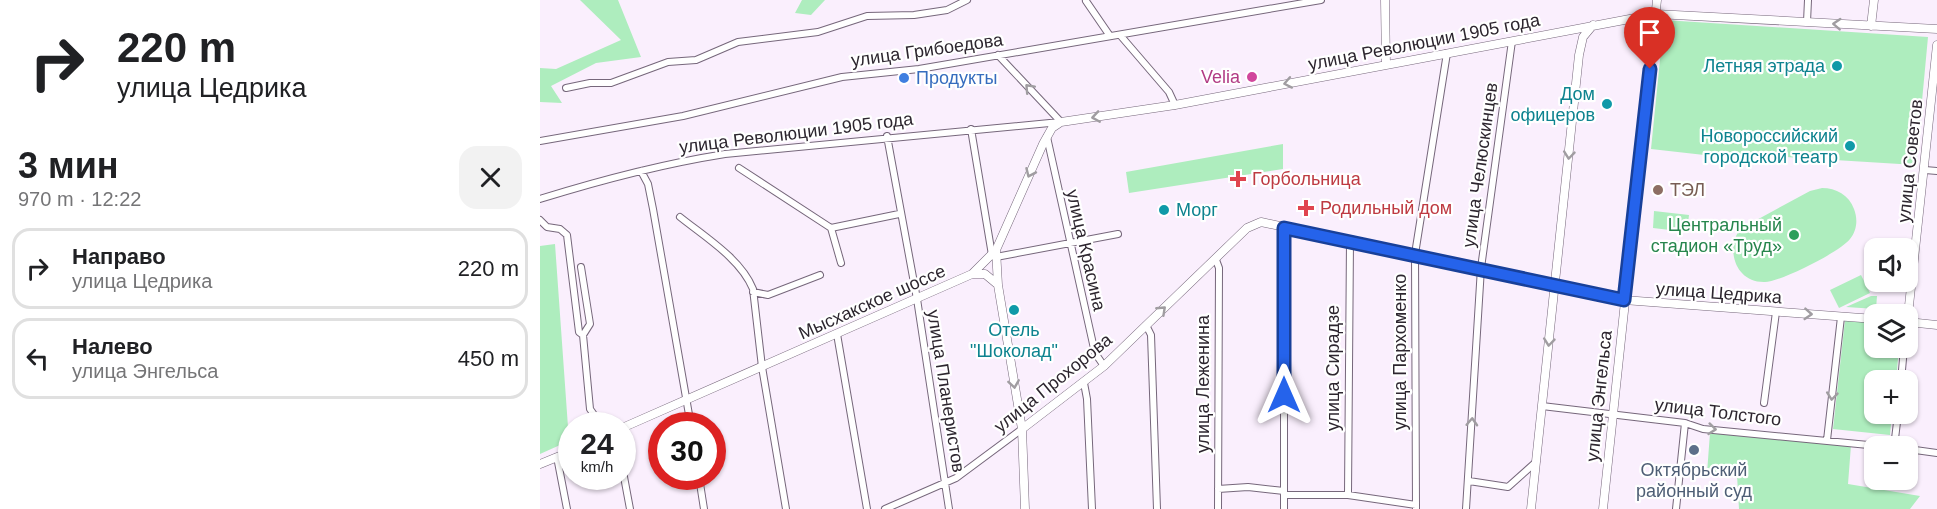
<!DOCTYPE html>
<html lang="ru">
<head>
<meta charset="utf-8">
<style>
	:root { --surface:#fff; --page:#f2f2f2; --text:#202124; --muted:#757577; --line:#e0e0e0 }
	body { margin:0; font-family:Helvetica,sans-serif; background:var(--page); color:var(--text); height:100vh; display:flex; flex-direction:column; font-size:22px; white-space:nowrap }
	* { box-sizing:border-box; margin:0 }
	p { font-size:20px; color:var(--muted) }
	.icon { flex:none; width:33px; height:33px; fill:none; stroke:currentColor; stroke-width:2; stroke-linecap:round; stroke-linejoin:round }
	.map { position:relative; flex:1; overflow:hidden }
	.side { display:flex; flex-direction:column; background:var(--surface); width:540px }
	.side>* { flex:none }
	.guide { background:#fff; color:var(--text); overflow:hidden }
	.fabs { position:absolute; left:1324px; top:238px; display:grid; gap:12px }
	.fabs a { display:grid; place-items:center; width:54px; height:54px; border-radius:12px; background:var(--surface); box-shadow:0 2px 4px #0004; font-size:30px }
	.speed { position:absolute; left:18px; top:412px; display:flex; gap:12px; font-size:30px; font-weight:700; text-align:center }
	.speed>* { display:grid; place-content:center; width:78px; height:78px; border-radius:50%; background:var(--surface); box-shadow:0 2px 4px #0004; line-height:1 }
	.speed small { font-size:15px; font-weight:400 }
	.speed .limit { border:9px solid #d22; background:#fff; color:#111 }
	.pin { position:absolute; display:grid; place-items:center; width:51px; height:51px; color:#fff; margin:-62px -26px; border-radius:50% 50% 50% 0; rotate:-45deg; box-shadow:0 0 6px #0007 }
	.pin .icon { rotate:45deg }
	.me { position:absolute; width:66px; margin:-33px; rotate:0deg; stroke-linejoin:round; filter:drop-shadow(0 0 4px #0008) }
	.turn { display:flex; align-items:center; gap:21px; height:126px; padding:0 18px; font-size:27px }
	.turn .icon { width:78px; height:78px; stroke-width:2.5 }
	.turn b { display:block; font-size:42px; line-height:51px }
	.round { display:grid; place-items:center; flex:none; width:63px; height:63px; border-radius:18px; background:var(--page) }
	.overview { display:flex; align-items:center; justify-content:space-between; height:102px; padding:0 18px }
	h1 { font-size:36px; font-weight:800; line-height:45px }
	ul { padding:0; list-style:none }
	li { display:flex; align-items:center; gap:18px; height:81px; margin:0 12px 9px; padding:0 6px; border:3px solid var(--line); border-radius:18px }
	li div { flex:1 }
	li b { display:block; font-size:22px }
	li em { font-style:normal }
	main { display:flex; flex:1; min-height:0 }
	.map>svg:first-child { display:block }
</style>
</head>
<body>
<main>
<section class="side">
<div class="guide">
<div class="turn"><svg class="icon" aria-label="right" viewBox="0 0 24 24"><path d="M7 20v-9h11M14 6l5 5-5 5"/></svg><div><b>220 m</b>улица Цедрика</div></div>
</div>
<div class="overview"><div><h1>3 мин</h1><p>970 m · 12:22</p></div><a class="round"><svg class="icon" aria-label="close" viewBox="0 0 24 24"><path d="M6 6l12 12M18 6L6 18"/></svg></a></div>
<ul>
<li><svg class="icon" aria-label="right" viewBox="0 0 24 24"><path d="M7 20v-9h11M14 6l5 5-5 5"/></svg><div><b>Направо</b><p>улица Цедрика</p></div><em>220 m</em></li>
<li><svg class="icon" aria-label="left" viewBox="0 0 24 24"><path d="M17 20v-9H6M10 6l-5 5 5 5"/></svg><div><b>Налево</b><p>улица Энгельса</p></div><em>450 m</em></li>
</ul>
</section>
<div class="map">
<svg width="1397" height="509" viewBox="0 0 1397 509">
	<rect width="100%" height="100%" fill="#faeffd"/>
	<path fill="#aeedbe" d="M40,0H78L101,57L56,63L11,86L22,103L0,102V68L16,69L81,40Z
		M262,0H285L271,15L255,13Z
		M1124,20L1388,37L1376,165L1183,153L1182,157L1111,149Z
		M743,144V169L589,193L586,172Z
		M1282,188C1296,188 1309,195 1314,209C1318,219 1317,231 1310,239C1300,252 1240,282 1225,282C1196,283 1185,250 1200,229L1270,191Z
		M1114,211L1149,215L1147,232L1113,228Z
		M15,244L29,441L0,454V246Z
		M1321,275L1330,293L1299,308L1290,290Z
		M1331,296H1337L1336,309L1306,307Z
		M1305,320L1335,323V348H1359L1356,381H1335V414H1352L1350,435L1293,429Z
		M1170,433L1311,445L1308,484L1380,496L1370,509H1199L1197,475L1167,473Z"/>
	<g fill="none" stroke-linecap="round" stroke-linejoin="round">
		<g stroke="#76677b" stroke-width="8">
			<path id="minor" d="M546,1L570,36
				M1267,22L1268,0
				M580,35L629,92L635,105
				M458,55L521,122
				M26,88L50,83H71L128,62L156,60L198,42L278,32L327,16L374,15L407,10L427,0
				M431,129L452,255
				M347,136L377,299L409,509
				M507,137L555,353L564,366
				M0,141L143,116L302,77L379,69L781,0
				M199,168L291,228L301,263
				M1385,170L1397,171
				M101,171L108,184L113,209L151,426
				M0,199C61,180 122,164 185,154L520,122
				M140,217C165,237 201,259 213,289L222,367L246,509
				M0,220L7,227L20,229L27,235L39,332L43,335L50,409L62,426
				M291,228L359,214
				M456,257L578,234
				M676,260L679,268L678,509
				M41,267L50,324L43,335
				M213,292L228,295L280,275
				M606,325L611,335L617,509
				M297,334L327,509
				M1361,381L1364,348
				M544,383L547,399L552,509
				M1224,403L1236,312
				M1002,406L1145,423L1163,429L1349,447
				M1287,440L1301,317
				M1354,447L1358,414
				M1368,449L1397,453
				M17,457L27,509
				M82,466L90,509
				M159,477L164,509
				M929,481L968,487L996,462
				M678,489L708,487L744,491
				M744,495H808L876,505
				M808,495L810,241
				M345,509L416,478L482,429
				M744,509V228
				M876,509L875,254L907,53
				M926,509L941,268L972,41
				M1136,509L1145,423"/>
		</g>
		<g stroke="#76677b" stroke-width="9">
			<path id="tertiary" d="M845,0L846,65
				M1331,26L1334,0
				M456,250L458,285L482,429L485,509
				M432,274H445L457,284
				M1368,315L1397,45
				M1368,322L1397,325
				M82,428L432,274L456,250L503,144L512,128L521,122L635,105L1116,14L1397,29
				M482,429L564,366L707,228L721,222L1084,300L1335,319
				M0,464L32,451
				M991,509L1039,55L1043,37L1053,25
				M1063,509L1117,0"/>
		</g>
		<use href="#minor" stroke="#fff" stroke-width="6"/>
		<use href="#tertiary" stroke="#fff" stroke-width="8"/>
	</g>
	<defs><path id="oneway-chevron" d="M-2-3.5L2.5 0L-2 3.5" fill="none" stroke-width="1.6" stroke-linecap="round" stroke-linejoin="round" transform="scale(1.5)"/></defs>
	<g stroke="#a09da1">
		<use href="#oneway-chevron" transform="translate(1297 24) rotate(-177)"/>
		<use href="#oneway-chevron" transform="translate(748 83) rotate(169)"/>
		<use href="#oneway-chevron" transform="translate(489 88) rotate(-133)"/>
		<use href="#oneway-chevron" transform="translate(556 117) rotate(171)"/>
		<use href="#oneway-chevron" transform="translate(1029 155) rotate(96)"/>
		<use href="#oneway-chevron" transform="translate(490 173) rotate(114)"/>
		<use href="#oneway-chevron" transform="translate(622 310) rotate(-43)"/>
		<use href="#oneway-chevron" transform="translate(1268 314) rotate(4)"/>
		<use href="#oneway-chevron" transform="translate(1009 342) rotate(96)"/>
		<use href="#oneway-chevron" transform="translate(474 384) rotate(81)"/>
		<use href="#oneway-chevron" transform="translate(1292 396) rotate(96)"/>
		<use href="#oneway-chevron" transform="translate(932 422) rotate(-87)"/>
		<use href="#oneway-chevron" transform="translate(1172 429) rotate(6)"/>
	</g>
	<g fill="none" stroke-linecap="round" stroke-linejoin="round">
		<g stroke="#184099" stroke-width="15">
			<path id="route" d="M744,395V228L1084,300L1110,69"/>
		</g>
		<use href="#route" stroke="#2563eb" stroke-width="10"/>
	</g>
	<g fill="#0f9aa8" stroke="#fff" stroke-width="2">
		<circle cx="1297" cy="66" r="6"/>
		<circle cx="1067" cy="104" r="6"/>
		<circle cx="1310" cy="146" r="6"/>
		<circle cx="624" cy="210" r="6"/>
		<circle cx="474" cy="310" r="6"/>
	</g>
	<circle fill="#d1479c" stroke="#fff" stroke-width="2" cx="712" cy="77" r="6"/>
	<circle fill="#3f7fe0" stroke="#fff" stroke-width="2" cx="364" cy="78" r="6"/>
	<g fill="#e0444e" stroke="#fff" stroke-width="2">
		<path d="M695 170h6v6h6v6h-6v6h-6v-6h-6v-6h6z"/>
		<path d="M763 199h6v6h6v6h-6v6h-6v-6h-6v-6h6z"/>
	</g>
	<circle fill="#8d6e63" stroke="#fff" stroke-width="2" cx="1118" cy="190" r="6"/>
	<circle fill="#2e9e5b" stroke="#fff" stroke-width="2" cx="1254" cy="235" r="6"/>
	<circle fill="#5c6f8a" stroke="#fff" stroke-width="2" cx="1154" cy="450" r="6"/>
	<g text-anchor="middle" stroke-width="4.5" stroke-linejoin="round" paint-order="stroke">
		<g font-size="18" fill="#2d262f" stroke="#fff">
			<text transform="translate(884 42) rotate(-11)" y="6">улица Революции 1905 года</text>
			<text transform="translate(387 50) rotate(-8)" y="6">улица Грибоедова</text>
			<text transform="translate(256 133) rotate(-7)" y="6">улица Революции 1905 года</text>
			<text transform="translate(1370 161) rotate(-84)" y="6">улица Советов</text>
			<text transform="translate(940 165) rotate(-82)" y="6">улица Челюскинцев</text>
			<text transform="translate(546 250) rotate(77)" y="6">улица Красина</text>
			<text transform="translate(1179 293) rotate(4)" y="6">улица Цедрика</text>
			<text transform="translate(332 302) rotate(-24)" y="6">Мысхакское шоссе</text>
			<text transform="translate(860 352) rotate(-90)" y="6">улица Пархоменко</text>
			<text transform="translate(793 368) rotate(-90)" y="6">улица Сирадзе</text>
			<text transform="translate(513 383) rotate(-39)" y="6">улица Прохорова</text>
			<text transform="translate(663 384) rotate(-90)" y="6">улица Леженина</text>
			<text transform="translate(406 391) rotate(81)" y="6">улица Планеристов</text>
			<text transform="translate(1059 396) rotate(-84)" y="6">улица Энгельса</text>
			<text transform="translate(1178 412) rotate(7)" y="6">улица Толстого</text>
		</g>
		<g font-size="18" fill="#0d838f" stroke="#fff" text-anchor="end">
			<text x="1285" y="72">Летняя этрада</text>
			<text x="1055" y="100">Дом<tspan x="1055" dy="21">офицеров</tspan></text>
			<text x="1298" y="142">Новороссийский<tspan x="1298" dy="21">городской театр</tspan></text>
			<text x="636" y="216" text-anchor="start">Морг</text>
			<text x="474" y="336" text-anchor="middle">Отель<tspan x="474" dy="21">"Шоколад"</tspan></text>
		</g>
		<g font-size="18" fill="#b23c85" stroke="#fff" text-anchor="end">
			<text x="700" y="83">Velia</text>
		</g>
		<g font-size="18" fill="#366cbe" stroke="#fff" text-anchor="start">
			<text x="376" y="84">Продукты</text>
		</g>
		<g font-size="18" fill="#be3a42" stroke="#fff" text-anchor="start">
			<text x="712" y="185">Горбольница</text>
			<text x="780" y="214">Родильный дом</text>
		</g>
		<g font-size="18" fill="#785e54" stroke="#fff" text-anchor="start">
			<text x="1130" y="196">ТЭЛ</text>
		</g>
		<g font-size="18" fill="#27864d" stroke="#fff" text-anchor="end">
			<text x="1242" y="231">Центральный<tspan x="1242" dy="21">стадион «Труд»</tspan></text>
		</g>
		<g font-size="18" fill="#4e5e75" stroke="#fff">
			<text x="1154" y="476">Октябрьский<tspan x="1154" dy="21">районный суд</tspan></text>
		</g>
	</g>
</svg>
<div class="fabs">
<a><svg class="icon" aria-label="sound" viewBox="0 0 24 24"><path d="M4 9h4l5-4v14l-5-4H4zM17 9q2 3 0 6"/></svg></a>
<a><svg class="icon" aria-label="layers" viewBox="0 0 24 24"><path d="M12 4l9 5-9 5-9-5zM3 14l9 5 9-5"/></svg></a>
<a>+</a>
<a>−</a>
</div>
<div class="speed"><div>24<small>km/h</small></div><div class="limit">30</div></div>
<div class="pin" style="left:1110px;top:69px;background:#d93025"><svg class="icon" aria-label="arrive" viewBox="0 0 24 24"><path d="M6 21V4h12l-3 4 3 4H6"/></svg></div>
<svg class="me" style="left:744px;top:395px" viewBox="-20 -20 40 40"><path d="M0-17L14 15 0 8-14 15z" fill="#2563eb" stroke="#fff" stroke-width="4"/></svg>
</div>
</main>
</body>
</html>
